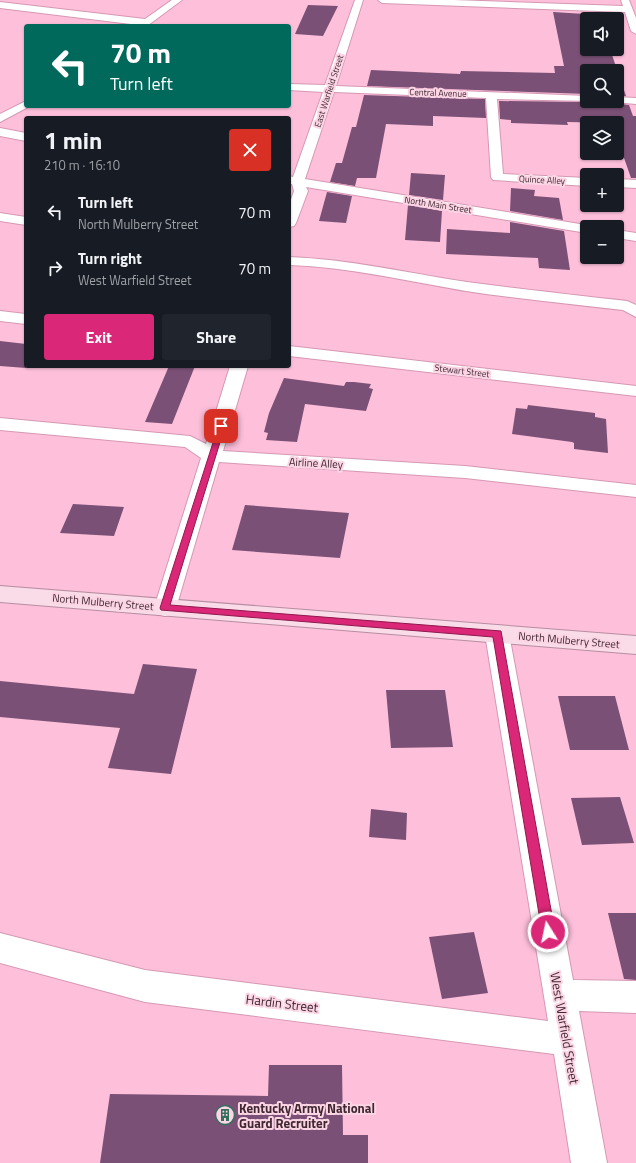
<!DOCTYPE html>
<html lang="en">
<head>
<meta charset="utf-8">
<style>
	:root { --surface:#171b24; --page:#20242c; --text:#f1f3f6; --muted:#9ea1a6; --accent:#db2777 }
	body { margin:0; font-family:"Titillium Web",sans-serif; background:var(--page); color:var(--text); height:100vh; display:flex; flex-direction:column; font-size:15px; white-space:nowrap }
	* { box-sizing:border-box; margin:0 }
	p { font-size:13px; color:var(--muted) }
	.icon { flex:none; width:22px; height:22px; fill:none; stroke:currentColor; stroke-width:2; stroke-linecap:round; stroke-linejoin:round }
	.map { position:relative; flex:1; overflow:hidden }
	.drawer { position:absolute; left:24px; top:116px; width:267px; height:252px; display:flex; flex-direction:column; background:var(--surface); border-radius:4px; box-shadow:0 1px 3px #0004 }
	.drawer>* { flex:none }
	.top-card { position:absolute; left:24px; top:24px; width:267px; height:84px; border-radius:4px; box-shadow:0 1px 3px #0004; background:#00695c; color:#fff; overflow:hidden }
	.controls { position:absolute; left:580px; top:12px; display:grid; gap:8px }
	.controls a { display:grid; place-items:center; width:44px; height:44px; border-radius:4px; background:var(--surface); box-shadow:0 1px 3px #0004; font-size:20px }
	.pin { position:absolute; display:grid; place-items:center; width:34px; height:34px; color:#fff; margin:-17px; border-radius:8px; box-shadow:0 2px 6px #0006 }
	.me { position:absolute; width:44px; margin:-22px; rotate:350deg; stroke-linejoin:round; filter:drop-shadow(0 0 3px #0008) }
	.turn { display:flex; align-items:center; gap:14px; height:84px; padding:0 20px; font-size:18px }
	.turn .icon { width:52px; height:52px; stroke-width:2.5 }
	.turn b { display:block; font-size:28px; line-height:34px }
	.round { display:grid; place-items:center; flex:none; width:42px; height:42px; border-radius:4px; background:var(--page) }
	.head { display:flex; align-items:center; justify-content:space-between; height:68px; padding:0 20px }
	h1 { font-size:24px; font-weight:700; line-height:30px }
	.button { display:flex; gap:8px; margin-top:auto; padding:8px 20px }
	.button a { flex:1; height:46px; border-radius:4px; background:var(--accent); color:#fff; font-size:16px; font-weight:700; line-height:46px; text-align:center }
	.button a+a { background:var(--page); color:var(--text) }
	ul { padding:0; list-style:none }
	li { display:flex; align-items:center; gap:12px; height:56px; padding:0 20px }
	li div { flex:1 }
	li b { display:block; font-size:15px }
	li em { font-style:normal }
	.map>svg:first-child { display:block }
</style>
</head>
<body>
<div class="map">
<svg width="636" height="1163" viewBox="0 0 636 1163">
	<rect width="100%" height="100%" fill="#febfdb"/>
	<path fill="#7b5076" d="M308,5L338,6L323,36L295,34Z
		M553,12L601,15L602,19H587V49H610L626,96H617V71H587V94L367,86L371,70L460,74L461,71L555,73L554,66H564Z
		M364,95L485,99L486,118L433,116V126L386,124L376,178H357L355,186L330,182L336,163H342L352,127H356Z
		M499,101L587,102L610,101L613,103L629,105L633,116H636V178H631L617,138V123L567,122L568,125L511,123V120L500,119Z
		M411,173L445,175L443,200L409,195Z
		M511,188L535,190L534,196L559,198L563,220L510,211Z
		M327,192L352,196L346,223L319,221Z
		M408,205L442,211L440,242L405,240Z
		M510,222L564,231L570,270L539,268L538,258L446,254L447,229L510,233Z
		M0,341L26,344V368L0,366Z
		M169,366H195L172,424L145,422Z
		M284,378L344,386L346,382H354L371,384L369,388L373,389L366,411L305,404L297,442L266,440L268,433L264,432L269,413Z
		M528,405L595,413V417L606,419L608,453L574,449V443L572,442L512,434L516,408L527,409Z
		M73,504L124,507L114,536L60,533Z
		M245,505L349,513L340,558L232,550Z
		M143,664L197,669L171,774L108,768L120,728L0,717V681L134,694Z
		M386,690H445L453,747L391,748Z
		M558,696H615L629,750H570Z
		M620,797L634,843L582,845L571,798Z
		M371,809L407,813L406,840L369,837Z
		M608,913H636V980L624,979Z
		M474,932L488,993L442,999L429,937Z
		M269,1065H342L343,1135H368V1163H100L110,1094L268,1096Z"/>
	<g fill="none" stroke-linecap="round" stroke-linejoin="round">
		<g stroke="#d598b3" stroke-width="2">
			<path id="minor" d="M172,0H182L147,26L0,8V2L145,19Z
				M355,0H363L336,86L587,96V101H591L497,99L503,174L587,178V186L493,180L491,177L486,98L334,92L305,179L592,226L587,227V233L306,187L308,191L296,223L294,226L289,227V205L294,191L292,184H289V176L293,177L323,92L289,90V84L325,85Z
				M378,0H453L623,6L621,0H629L636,18V34L631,31L625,12L382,3Z
				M617,97L636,98V104L613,102L612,101H617Z
				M26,101V106H30L0,122V114Z
				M0,128L26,133V141L0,136Z
				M617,179L636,180V188L617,187Z
				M0,213L26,217V225L0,221Z
				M617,230L636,233V241L617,238Z
				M289,257C349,259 407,273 467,282C520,289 574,295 627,301L636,305V317L623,310C571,304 518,299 466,291C407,281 349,267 289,265Z
				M0,311L26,314V324L0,321Z
				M289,346L636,386V396L289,356Z
				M230,366H248L223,451L465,466L636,485V497L465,478L219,462L176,608L173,614L165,616L157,614L154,608L201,458L185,447L0,430V418L190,436L206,444Z
				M497,625L505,628L509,634L573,980L636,981V1013L579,1011L607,1163H571L554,1054L145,1002L0,963V933L145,970L548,1021L485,634L489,628Z"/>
		</g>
		<g stroke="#b78d9f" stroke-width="2">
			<path id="major" d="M0,586L636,636V654L0,602Z"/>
		</g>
		<use href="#minor" fill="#fff" fill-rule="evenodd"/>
		<use href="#major" fill="#fadce9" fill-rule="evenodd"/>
	</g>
	<path fill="#db2777" stroke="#8e194d" d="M219,424L225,426L170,605L501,631L555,932L553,936L548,938L544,936L542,932L493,637L161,610L160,608Z"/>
	<defs>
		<g id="building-ring" transform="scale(1)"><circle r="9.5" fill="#fcd5e5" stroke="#32705e" stroke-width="1.5"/><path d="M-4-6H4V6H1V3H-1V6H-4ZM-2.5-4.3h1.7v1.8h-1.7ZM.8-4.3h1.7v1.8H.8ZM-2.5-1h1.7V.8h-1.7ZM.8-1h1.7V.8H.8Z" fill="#32705e"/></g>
	</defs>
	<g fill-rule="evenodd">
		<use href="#building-ring" x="225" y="1115"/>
	</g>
	<g text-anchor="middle" stroke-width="4" stroke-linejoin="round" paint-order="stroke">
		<g font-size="9" fill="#3f2731" stroke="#fcd5e5">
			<text transform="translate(329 91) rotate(-72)" y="3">East Warfield Street</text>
			<text transform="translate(438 93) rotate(2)" y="3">Central Avenue</text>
			<text transform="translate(542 180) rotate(3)" y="3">Quince Alley</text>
			<text transform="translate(438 205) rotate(9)" y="3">North Main Street</text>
			<text transform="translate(462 371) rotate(7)" y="3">Stewart Street</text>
		</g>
		<g font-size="11" fill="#3f2731" stroke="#fcd5e5">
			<text transform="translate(316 463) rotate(3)" y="4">Airline Alley</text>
			<text transform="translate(103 602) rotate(5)" y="4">North Mulberry Street</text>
			<text transform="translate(569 640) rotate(5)" y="4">North Mulberry Street</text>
		</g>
		<g font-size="13" fill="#3f2731" stroke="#fcd5e5">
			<text transform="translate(282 1003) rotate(7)" y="5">Hardin Street</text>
			<text transform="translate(565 1028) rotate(80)" y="5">West Warfield Street</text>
		</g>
		<g font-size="13" font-weight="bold" fill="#3f2731" stroke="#fcd5e5" text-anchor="start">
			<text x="239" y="1113">Kentucky Army National<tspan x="239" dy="15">Guard Recruiter</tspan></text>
		</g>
	</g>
</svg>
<div class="controls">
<a><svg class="icon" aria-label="sound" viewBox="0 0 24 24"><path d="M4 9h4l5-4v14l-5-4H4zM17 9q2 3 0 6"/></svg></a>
<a><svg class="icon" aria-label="search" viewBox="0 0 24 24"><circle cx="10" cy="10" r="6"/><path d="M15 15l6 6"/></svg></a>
<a><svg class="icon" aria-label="layers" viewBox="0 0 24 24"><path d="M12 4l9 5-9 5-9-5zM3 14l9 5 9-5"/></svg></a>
<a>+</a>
<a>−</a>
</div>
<div class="pin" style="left:221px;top:426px;background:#d93025"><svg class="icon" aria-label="arrive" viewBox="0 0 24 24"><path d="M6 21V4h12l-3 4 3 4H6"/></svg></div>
<svg class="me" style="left:548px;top:932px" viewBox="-20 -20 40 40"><circle r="17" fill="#db2777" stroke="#fff" stroke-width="3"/><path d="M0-11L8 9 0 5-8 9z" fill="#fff"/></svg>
<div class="top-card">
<div class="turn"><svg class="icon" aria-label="left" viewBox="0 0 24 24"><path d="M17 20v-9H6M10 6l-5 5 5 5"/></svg><div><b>70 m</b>Turn left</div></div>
</div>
<section class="drawer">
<div class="head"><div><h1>1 min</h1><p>210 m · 16:10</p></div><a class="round" style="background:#d93025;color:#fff"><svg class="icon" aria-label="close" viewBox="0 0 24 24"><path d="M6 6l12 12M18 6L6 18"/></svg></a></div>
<ul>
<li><svg class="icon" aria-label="left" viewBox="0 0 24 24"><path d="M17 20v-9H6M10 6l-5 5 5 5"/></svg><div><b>Turn left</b><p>North Mulberry Street</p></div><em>70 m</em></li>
<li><svg class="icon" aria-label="right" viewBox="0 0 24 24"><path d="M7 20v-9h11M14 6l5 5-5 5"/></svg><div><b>Turn right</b><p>West Warfield Street</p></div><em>70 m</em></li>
</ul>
<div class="button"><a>Exit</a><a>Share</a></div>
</section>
</div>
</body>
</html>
